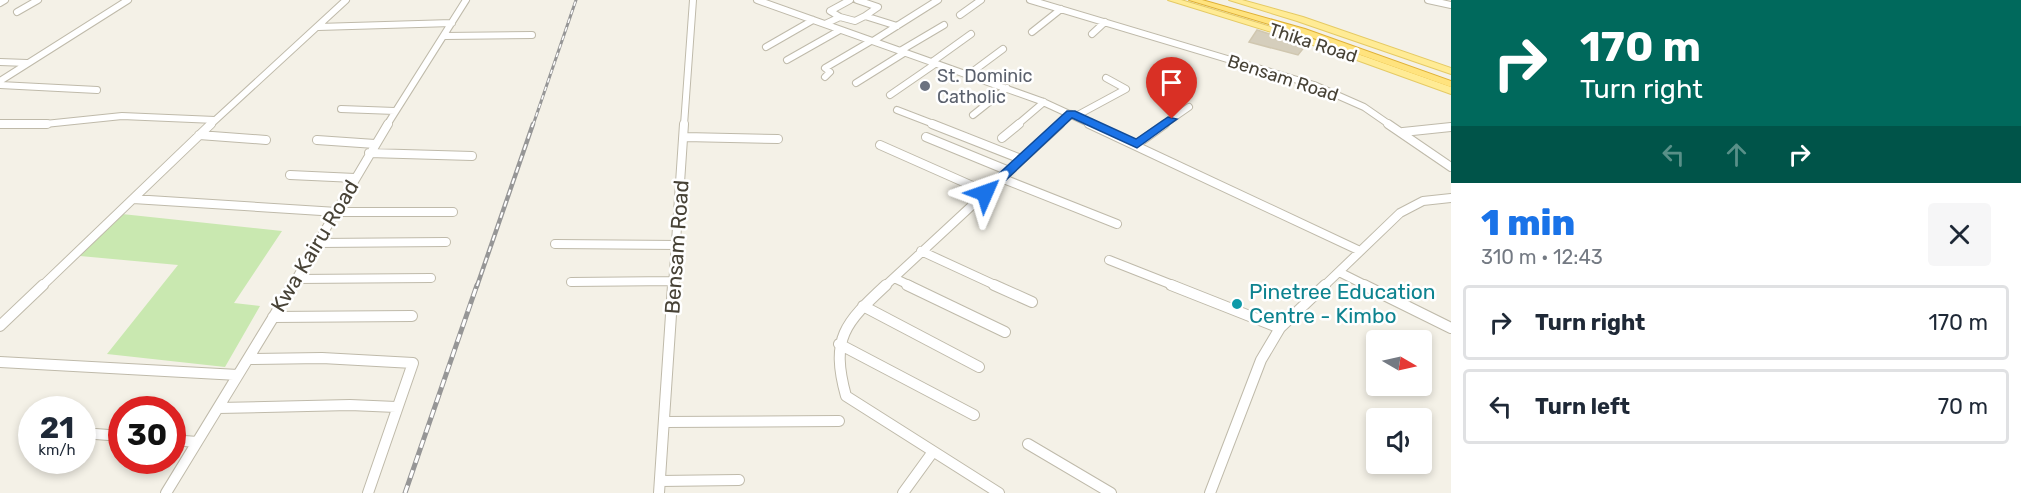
<!DOCTYPE html>
<html lang="en">
<head>
<meta charset="utf-8">
<style>
	:root { --surface:#fff; --page:#f6f6f7; --text:#1f2937; --muted:#747a83; --line:#e0e1e3; --accent:#1a73e8 }
	body { margin:0; font-family:Rubik,sans-serif; background:var(--page); color:var(--text); height:100vh; display:flex; flex-direction:column; font-size:22px; white-space:nowrap }
	* { box-sizing:border-box; margin:0 }
	p { font-size:20px; color:var(--muted) }
	.icon { flex:none; width:33px; height:33px; fill:none; stroke:currentColor; stroke-width:2; stroke-linecap:round; stroke-linejoin:round }
	.map { position:relative; flex:1; overflow:hidden }
	.side { display:flex; flex-direction:column; background:var(--surface); width:570px }
	.side>* { flex:none }
	.guide { background:#00695c; color:#fff; overflow:hidden }
	.needle { width:39px; rotate:99deg }
	.fabs { position:absolute; left:1366px; top:330px; display:grid; gap:12px }
	.fabs a { display:grid; place-items:center; width:66px; height:66px; border-radius:6px; background:var(--surface); box-shadow:0 3px 9px #0003; font-size:30px }
	.speed { position:absolute; left:18px; top:396px; display:flex; gap:12px; font-size:30px; font-weight:700; text-align:center }
	.speed>* { display:grid; place-content:center; width:78px; height:78px; border-radius:50%; background:var(--surface); box-shadow:0 3px 9px #0003; line-height:1 }
	.speed small { font-size:15px; font-weight:400 }
	.speed .limit { border:9px solid #d22; background:#fff; color:#111 }
	.pin { position:absolute; display:grid; place-items:center; width:51px; height:51px; color:#fff; margin:-62px -26px; border-radius:50% 50% 50% 0; rotate:-45deg; box-shadow:0 0 6px #0007 }
	.pin .icon { rotate:45deg }
	.me { position:absolute; width:66px; margin:-33px; rotate:47deg; stroke-linejoin:round; filter:drop-shadow(0 0 4px #0008) }
	.turn { display:flex; align-items:center; gap:21px; height:126px; padding:0 30px; font-size:27px }
	.turn .icon { width:78px; height:78px; stroke-width:2.5 }
	.turn b { display:block; font-size:42px; line-height:51px }
	.lanes { display:flex; align-items:center; height:57px; padding:0 30px; background:#0003; justify-content:center; gap:30px; direction:ltr }
	.lanes .off { opacity:.35 }
	.round { display:grid; place-items:center; flex:none; width:63px; height:63px; border-radius:6px; background:var(--page) }
	.overview { display:flex; align-items:center; justify-content:space-between; height:102px; padding:0 30px }
	h1 { font-size:36px; font-weight:800; line-height:45px; color:var(--accent) }
	ul { padding:0; list-style:none }
	li { display:flex; align-items:center; gap:18px; height:75px; margin:0 12px 9px; padding:0 18px; border:3px solid var(--line); border-radius:6px }
	li div { flex:1 }
	li b { display:block; font-size:22px }
	li em { font-style:normal }
	main { display:flex; flex:1; min-height:0 }
	.map>svg:first-child { display:block }
</style>
</head>
<body>
<main>
<div class="map">
<svg width="1451" height="493" viewBox="0 0 1451 493">
	<rect width="100%" height="100%" fill="#f4f1e7"/>
	<path fill="#c9e8b0" d="M122,214L282,231L234,303L260,306L225,367L107,354L178,265L80,256Z"/>
	<path fill="#d5cebc" stroke="#d0c7b0" stroke-width="1.5" d="M1257,30L1282,38L1306,45L1298,55L1249,42Z"/>
	<g fill="none" stroke-linecap="round" stroke-linejoin="round">
		<g stroke="#bfbaaa" stroke-width="8">
			<path id="minor-far2" d="M757,0L1041,101L1093,125
				M857,0L878,7L865,16L897,26
				M1030,0L1314,85L1364,107L1390,125
				M1428,0L1451,5
				M0,3L5,0
				M17,12L38,0
				M960,15L981,0
				M840,17L855,21L865,16
				M825,24L840,17L830,11L850,0
				M318,27L452,23
				M1032,32L1061,9
				M1092,34L1105,22
				M445,36L532,35
				M873,41L938,0
				M766,47L813,20
				M900,51L944,25
				M787,60L840,30
				M0,62L27,63
				M932,62L971,34
				M968,75L1003,49
				M825,77L830,72L825,68L871,41
				M0,81L128,0
				M856,83L904,53
				M0,85L97,90
				M890,95L935,64
				M341,109L395,111
				M897,110L936,125
				M973,115L1007,88
				M1076,116L1126,89L1106,78
				M0,124H45L122,116L215,120
				M210,125L346,0
				M387,125L466,0
				M684,125L693,0
				M1017,125L1044,102
				M1059,125L1071,114
				M1163,125L1189,107"/>
		</g>
		<g stroke="#bfbaaa" stroke-width="10">
			<path id="minor-far1" d="M0,124H47
				M932,124L1021,159
				M1089,124L1358,250
				M1388,124L1451,167
				M1403,132L1451,127
				M199,135L266,140
				M685,137L778,139
				M926,137L1009,171
				M1002,138L1019,124
				M317,140L375,144
				M1137,144L1165,124
				M880,145L986,192
				M369,153L472,156
				M290,175L355,178
				M1001,178L1117,224
				M133,199L337,212H453
				M318,243L446,242
				M555,244L677,245
				M921,251L997,286
				M1109,260L1175,286
				M1339,272L1367,286
				M894,278L911,286
				M296,279L431,278
				M571,282L675,281
				M42,286L211,124
				M292,286L388,124
				M673,286L684,124
				M885,286L1060,124
				M1324,286L1400,213L1423,201L1451,198"/>
		</g>
		<g stroke="#bfbaaa" stroke-width="12">
			<path id="minor" d="M886,285C845,323 830,338 846,396L999,493
				M907,285L1005,332
				M994,285L1032,302
				M1171,285L1280,328
				M1364,285L1451,328
				M863,306L979,367
				M273,317L412,316
				M0,326L43,285
				M839,344L974,415
				M248,359L322,358L413,363L368,493
				M0,362L238,375
				M218,408L350,405L396,407
				M665,422L839,421
				M82,433L122,436
				M172,440L197,442
				M1028,444L1111,493
				M660,481L739,480
				M166,493L293,285
				M659,493L673,285
				M903,493L932,453
				M1210,493L1261,360L1280,328L1325,285"/>
		</g>
		<g stroke="#e5ca64" stroke-width="2">
			<path id="primary" d="M1168,0H1181L1335,46L1451,87V94L1329,50Z
				M1229,0H1242L1303,17L1451,68V74L1297,21Z"/>
		</g>
		<g stroke="#dfb136" stroke-width="2">
			<path id="trunk" d="M1189,0H1202L1305,29L1451,81V87L1299,33Z"/>
		</g>
		<use href="#minor-far2" stroke="#fff" stroke-width="6"/>
		<use href="#minor-far1" stroke="#fff" stroke-width="8"/>
		<use href="#minor" stroke="#fff" stroke-width="10"/>
		<use href="#primary" fill="#ffeb95" fill-rule="evenodd"/>
		<use href="#trunk" fill="#ffe37e" fill-rule="evenodd"/>
		<g stroke="#969696" stroke-width="3">
			<path id="rail-far2" d="M533,125L576,0"/>
		</g>
		<g stroke="#969696" stroke-width="4.5">
			<path id="rail-far1" d="M477,286L533,124"/>
		</g>
		<g stroke="#969696" stroke-width="5">
			<path id="rail" d="M405,493L477,285"/>
		</g>
		<use href="#rail-far2" stroke="#fff" stroke-width="1.5" stroke-dasharray="4.5" stroke-linecap="butt"/>
		<use href="#rail-far1" stroke="#fff" stroke-width="2" stroke-dasharray="6" stroke-linecap="butt"/>
		<use href="#rail" stroke="#fff" stroke-width="3" stroke-dasharray="8" stroke-linecap="butt"/>
	</g>
	<path fill="#1a73e8" stroke="#114b97" stroke-width="1.5" d="M1067,111H1075L1136,139L1168,117L1177,119L1137,148L1072,118L990,195H981V190Z"/>
	<circle fill="#6b7280" stroke="#fff" stroke-width="2" cx="925" cy="86" r="6"/>
	<circle fill="#0f9aa8" stroke="#fff" stroke-width="2" cx="1237" cy="304" r="6"/>
	<g text-anchor="middle" stroke-width="5" stroke-linejoin="round" paint-order="stroke">
		<g font-size="18" fill="#474236" stroke="#fff">
			<text transform="translate(1313 43) rotate(18)" y="6">Thika Road</text>
			<text transform="translate(1283 78) rotate(18)" y="6">Bensam Road</text>
		</g>
		<g font-size="18" fill="#5b616d" stroke="#fff" text-anchor="start">
			<text x="937" y="82">St. Dominic<tspan x="937" dy="21">Catholic</tspan></text>
		</g>
		<g font-size="21" fill="#474236" stroke="#fff">
			<text transform="translate(315 246) rotate(-59)" y="7">Kwa Kairu Road</text>
			<text transform="translate(677 247) rotate(-86)" y="7">Bensam Road</text>
		</g>
		<g font-size="21" fill="#0d838f" stroke="#fff" text-anchor="start">
			<text x="1249" y="299">Pinetree Education<tspan x="1249" dy="24">Centre - Kimbo</tspan></text>
		</g>
	</g>
</svg>
<div class="fabs">
<a><svg class="needle" viewBox="-14 -14 28 28"><path d="M0-13l5 13h-10z" fill="#e53935"/><path d="M0 13l5-13h-10z" fill="#747a83"/></svg></a>
<a><svg class="icon" aria-label="sound" viewBox="0 0 24 24"><path d="M4 9h4l5-4v14l-5-4H4zM17 9q2 3 0 6"/></svg></a>
</div>
<div class="speed"><div>21<small>km/h</small></div><div class="limit">30</div></div>
<div class="pin" style="left:1172px;top:119px;background:#d93025"><svg class="icon" aria-label="arrive" viewBox="0 0 24 24"><path d="M6 21V4h12l-3 4 3 4H6"/></svg></div>
<svg class="me" style="left:985px;top:193px" viewBox="-20 -20 40 40"><path d="M0-17L14 15 0 8-14 15z" fill="#1a73e8" stroke="#fff" stroke-width="4"/></svg>
</div>
<section class="side">
<div class="guide">
<div class="turn"><svg class="icon" aria-label="right" viewBox="0 0 24 24"><path d="M7 20v-9h11M14 6l5 5-5 5"/></svg><div><b>170 m</b>Turn right</div></div>
<div class="lanes"><svg class="icon off" aria-label="left" viewBox="0 0 24 24"><path d="M17 20v-9H6M10 6l-5 5 5 5"/></svg><svg class="icon off" aria-label="ahead" viewBox="0 0 24 24"><path d="M12 20V5M6 11l6-6 6 6"/></svg><svg class="icon" aria-label="right" viewBox="0 0 24 24"><path d="M7 20v-9h11M14 6l5 5-5 5"/></svg></div>
</div>
<div class="overview"><div><h1>1 min</h1><p>310 m · 12:43</p></div><a class="round"><svg class="icon" aria-label="close" viewBox="0 0 24 24"><path d="M6 6l12 12M18 6L6 18"/></svg></a></div>
<ul>
<li><svg class="icon" aria-label="right" viewBox="0 0 24 24"><path d="M7 20v-9h11M14 6l5 5-5 5"/></svg><div><b>Turn right</b></div><em>170 m</em></li>
<li><svg class="icon" aria-label="left" viewBox="0 0 24 24"><path d="M17 20v-9H6M10 6l-5 5 5 5"/></svg><div><b>Turn left</b></div><em>70 m</em></li>
</ul>
</section>
</main>
</body>
</html>
